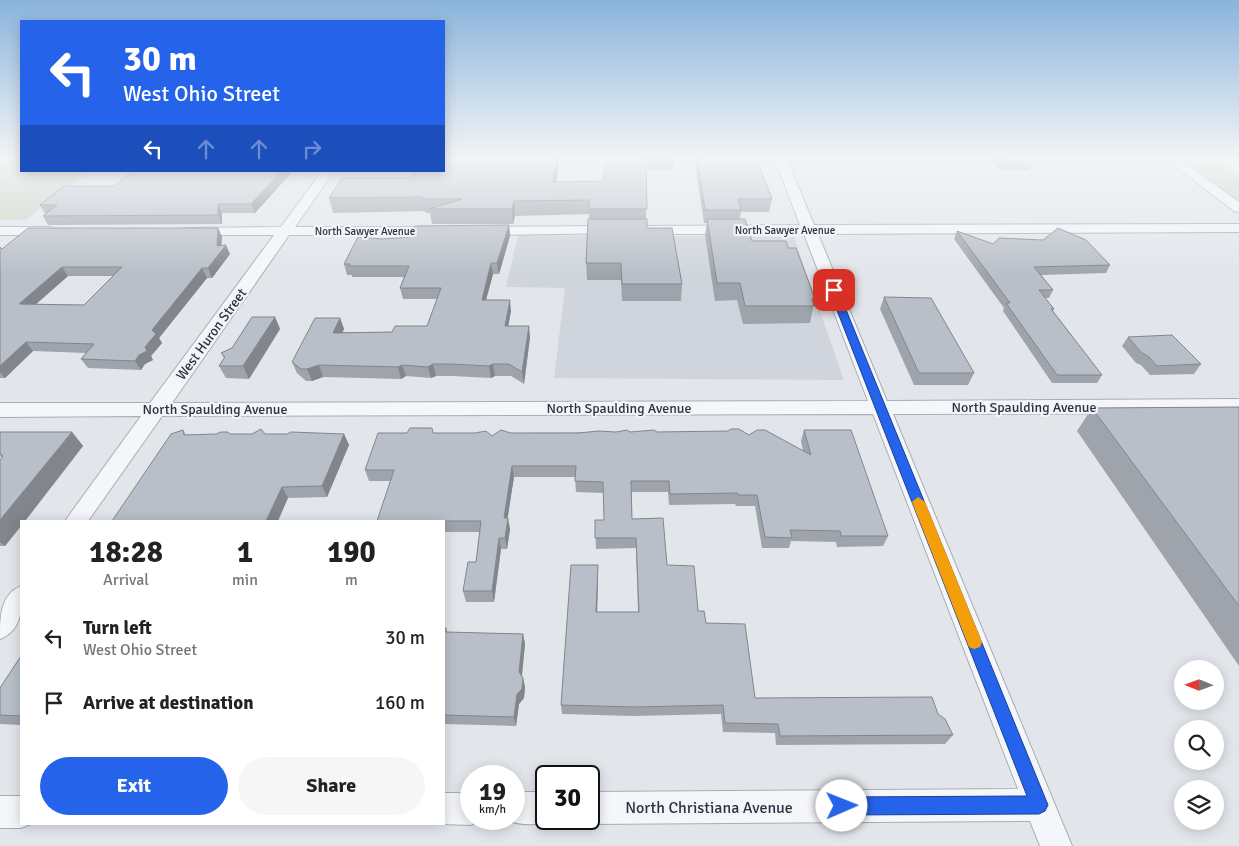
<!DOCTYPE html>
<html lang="en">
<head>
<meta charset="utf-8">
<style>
	:root { --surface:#fff; --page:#f6f6f6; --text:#222; --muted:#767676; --accent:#2563eb }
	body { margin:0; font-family:Signika,sans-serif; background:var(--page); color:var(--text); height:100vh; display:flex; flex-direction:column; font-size:19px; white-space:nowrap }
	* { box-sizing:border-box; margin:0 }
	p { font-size:16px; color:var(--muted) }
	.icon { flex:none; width:28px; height:28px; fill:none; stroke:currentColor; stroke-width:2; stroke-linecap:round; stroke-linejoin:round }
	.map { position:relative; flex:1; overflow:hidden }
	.drawer { position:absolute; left:20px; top:520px; width:425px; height:305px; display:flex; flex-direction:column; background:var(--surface); border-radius:0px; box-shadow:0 2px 12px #0003 }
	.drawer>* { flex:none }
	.guide { position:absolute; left:20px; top:20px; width:425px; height:152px; border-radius:0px; box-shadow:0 2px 12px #0003; background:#2563eb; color:#fff; overflow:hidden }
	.needle { width:32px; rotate:271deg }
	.buttons { position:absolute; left:1174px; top:660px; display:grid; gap:10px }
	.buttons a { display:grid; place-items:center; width:50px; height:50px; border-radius:50%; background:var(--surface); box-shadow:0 2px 12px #0003; font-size:25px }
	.speed { position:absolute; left:460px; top:765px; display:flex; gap:10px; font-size:25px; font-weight:700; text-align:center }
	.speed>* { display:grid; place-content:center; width:65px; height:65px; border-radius:50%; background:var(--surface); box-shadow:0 2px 12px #0003; line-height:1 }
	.speed small { font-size:12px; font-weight:400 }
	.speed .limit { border:2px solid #111; border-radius:8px; background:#fff; color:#111 }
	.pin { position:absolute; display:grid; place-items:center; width:42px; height:42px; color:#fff; margin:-21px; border-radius:10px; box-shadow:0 2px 8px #0006 }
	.me { position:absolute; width:55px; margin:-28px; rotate:89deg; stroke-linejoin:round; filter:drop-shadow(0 0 4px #0008) }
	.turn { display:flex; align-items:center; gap:18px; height:105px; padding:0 20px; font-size:22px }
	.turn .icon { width:65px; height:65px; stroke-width:2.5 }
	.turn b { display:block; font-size:35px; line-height:42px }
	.lanes { display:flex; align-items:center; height:48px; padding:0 20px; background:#0003; justify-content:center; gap:25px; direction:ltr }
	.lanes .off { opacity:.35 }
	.eta { display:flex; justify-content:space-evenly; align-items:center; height:85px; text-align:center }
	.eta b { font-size:30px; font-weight:700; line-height:35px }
	.action { display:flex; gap:10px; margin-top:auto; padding:10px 20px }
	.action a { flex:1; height:58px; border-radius:30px; background:var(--accent); color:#fff; font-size:20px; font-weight:700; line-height:58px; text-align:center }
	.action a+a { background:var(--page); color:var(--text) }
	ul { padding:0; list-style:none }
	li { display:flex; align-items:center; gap:15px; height:65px; padding:0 20px }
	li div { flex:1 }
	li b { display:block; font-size:19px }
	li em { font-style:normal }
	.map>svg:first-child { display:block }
</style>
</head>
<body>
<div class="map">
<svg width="1239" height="846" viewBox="0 0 1239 846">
	<rect width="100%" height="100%" fill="#e2e6eb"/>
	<path fill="#d0d5dd" d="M518,235L794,237L844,380L554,378L565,288L506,287Z"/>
	<path fill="#c7d5c3" d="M0,157H21V171H90L25,220H0Z
		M1177,157H1210L1239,177V202Z"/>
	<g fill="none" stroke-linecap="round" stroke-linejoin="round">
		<g stroke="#a7adb5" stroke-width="2">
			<path id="street" d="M774,157H786L814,225L1239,224V232L818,234L887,401L1239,399V413L893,414L1072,846H1040L1030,821L589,824L578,819H589V792L1018,789L873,414L162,416L88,521H65L141,416L0,417V403H150L274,235H191L186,234L184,231L186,228L281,227L322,171H334L295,227H440L447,231L440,235H289L172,403L868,401L804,234H646L639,230L646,226L800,225Z
				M1163,157H1177L1239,202V212L1234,211Z
				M615,226L622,230L620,233L484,235L477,231L484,227Z
				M0,227H52L59,231L52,235H0Z
				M21,586C22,607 23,630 0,639C0,617 0,595 21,586Z
				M514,792H546V819H557C540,826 520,826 503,819H514Z
				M444,793H471V819L482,820L471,825L441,824H444Z
				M0,796H21V824H31L21,828H0Z"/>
		</g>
		<g stroke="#a7adb5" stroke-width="1">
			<path id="secondary" d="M1219,157H1239V170L1233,169Z"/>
		</g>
		<use href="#street" fill="#f5f6f9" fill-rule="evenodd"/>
		<use href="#secondary" fill="#fff" fill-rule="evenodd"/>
	</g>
	<path fill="#9fa4ac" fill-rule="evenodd" d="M602,157H674L673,170H646V219L647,228L682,284L681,301H622L621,280H587L586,263L589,214L515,216L513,224H432L430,213H425V211L333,213L329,198L556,182L603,181L605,159H602Z
		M695,157H756L772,199L769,212H741L740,219L752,241L788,248L815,299L810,323L743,324L737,300L715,301L705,235L707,223H704L695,163Z
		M988,157H1029L1033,162L1029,170H1000Z
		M132,171H293L255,213H222V224L48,225L43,216L45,214L40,205L114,186Z
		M509,225L510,236L499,274H493L486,300L511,311L508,326L530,337L524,384L511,376H495L491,378L452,376H436L431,378L406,376L401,379L323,377L312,381H306L297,373L292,362L340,318L344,329L342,332H392L427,326L437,299H403L400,288L404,277H352V275H347L344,264L382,239L410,237Z
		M218,228L222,237L221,246L230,254L212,278H207L159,338L162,343L151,356L153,360L145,364L141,370L88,368L81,359L86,353L33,351L5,378H0V247L2,249ZM68,276H113L84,305L36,304Z
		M957,231L993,244L1110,265L1106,273L1041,275L1053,290L1049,298H1045L1054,309L1053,311L1102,375L1097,383H1052L1003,311L1004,308L954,239Z
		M884,297L974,373L968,385H914L880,309Z
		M275,317L280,329L249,379L226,378L219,366L224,358L221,353L232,348Z
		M1128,337L1201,364L1194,374L1150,375L1141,365L1136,363L1122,346Z
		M1239,407V666L1077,431L1092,408Z
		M183,430L186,435L344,434L349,445L327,497L288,498L112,521Z
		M804,430L888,536L883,546L837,547L836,542L791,541L789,548H762L755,506H736L735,504L669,505L668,492H631L632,519L667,565L698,611L755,698L938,714L953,735L945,744L776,745L775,733L723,732L721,714L633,716L562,714L561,705L598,565L597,612H638L636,548L596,549L595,520H604V493L576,492L575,477H514L507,518L510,529L507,549H501L494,602H466L463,591L476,562L480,532H444V521L391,481H369L365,470L407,433H434L492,436L511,433L657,432L749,435L803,451L801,441Z
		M0,432H72L83,446L25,521H21V526L5,546H0V460L2,458L0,456Z
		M444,628H446L447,632L523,634L525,644L522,676L525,687L524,698L519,704L516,726L444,724Z
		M21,656V725L0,724V688Z"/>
	<path fill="#82868c" d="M557,157H560L554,196L553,182Z
		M282,171H293L255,213L251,204Z
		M514,201L515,216L513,224L512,209Z
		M218,204L222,213V224L218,215Z
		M509,225L510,236L499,274L497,263Z
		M218,228L222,237L221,252L226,245L230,254L212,278L208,268L217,246Z
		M491,263L493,274L483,311L482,300Z
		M62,267L68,276L26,313L19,304Z
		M202,268L207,278L159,338L162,343L151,356L153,360L145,364L141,370L135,361L145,347L152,330Z
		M510,300L511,311L506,338L505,326Z
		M275,317L280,329L249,379L243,366Z
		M340,318L344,329L337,344L333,333Z
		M529,326L530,337L524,384L522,372Z
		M26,342L33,351L5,378L0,372V366Z
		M433,364L436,376L431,378L428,367Z
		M493,364L495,376L491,378L489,366Z
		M319,365L323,377L312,381L307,369Z
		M402,365L406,376L401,379L398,367Z
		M72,432L83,446L25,521H21V526L5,546L0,542V520Z
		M344,434L349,445L327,497L322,486Z
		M512,466L514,477L506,529L504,518Z
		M282,487L288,498L278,521H266Z
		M508,518L510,529L507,549L505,538Z
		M499,538L501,549L494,602L492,591Z
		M598,565V575L597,622L596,612Z
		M523,634L525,644L521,682L519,672Z
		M523,678L525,687L524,698L519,704L516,726L514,717L517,694Z"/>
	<path fill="#b9bfc8" stroke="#82868c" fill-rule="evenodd" d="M444,157H557L553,182L603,181L605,157H646L647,209H589V200L514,201L512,209H429L462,199H422L423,197L329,198L342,178H412L416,171H444Z
		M697,157H756L772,199H738L741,210H705Z
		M999,157H1029L1033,162H1003Z
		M132,171H282L251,204H218V215L43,216L57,205H40L64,186H114Z
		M588,219H647V228H672L682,284H622L621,263H586Z
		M707,219H745L752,241H786L788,248H796L815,299H812L814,306H745L740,283H717Z
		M509,225L497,263H491L482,300H510L505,326H529L522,372L509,364H493L489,366L450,364H433L428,367L402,365L398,367L319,365L307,369H301L292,362L315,318H340L333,333L392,332L395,326H427L441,288H400L409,266H349L350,264H344L358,237L382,239L410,237L415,226Z
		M28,228H218L217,246L226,245L208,268H202L152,330L156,334L145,347L147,351L139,355L135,361L81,359L94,344L26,342L0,366V247L2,249ZM62,267H122L84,305L19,304Z
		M1058,228L1086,240L1110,265L1034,267L1053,290H1039L1054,309H1051L1102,375H1057L1006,303H1010L957,231L993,244L999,238L1043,240Z
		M884,297L931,298L974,373H919Z
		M252,317H275L243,366H219L225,357L221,353L232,348Z
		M1172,335L1201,364L1157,366L1148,356L1142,353L1128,337Z
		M1239,407V606L1092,408Z
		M410,428H432L433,433H475L486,431L492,436L501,430L511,433H578L599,431L616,432L627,430L630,432L654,430L657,432L728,431L731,429H739L749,435L757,430H765L811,455L804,430H851L888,536H841L840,531L790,530L792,538L765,537L757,495H738L737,493L670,494L669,481H631L632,519L663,518L667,565L694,566L698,611H704L706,623L745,624L755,698L932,697L938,714L945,719L953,735L780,736L778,724L725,723L723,705L634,707L561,705L571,565H598L596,612H639L636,538H595V520H604L603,482L575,481L576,466H512L504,518H508L505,538H499L492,591H463L468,562H476L481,521H377L394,470H365L378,433H407Z
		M261,429L265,434H287L291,432L344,434L322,486L282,487L266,521H112L171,434L183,430L184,435L216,434L221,432H228L230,434H252Z
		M0,432H72L0,520V460L3,456L0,453Z
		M444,628H446V632L523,634L519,672L523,678L522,689L517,694L514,717L444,715Z
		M21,656V716L0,715V688Z"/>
	<linearGradient id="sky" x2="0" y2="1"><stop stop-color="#8ab4dc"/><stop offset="0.57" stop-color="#f2f4f6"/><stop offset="1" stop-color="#f2f4f6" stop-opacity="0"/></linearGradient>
	<rect width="1239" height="276" fill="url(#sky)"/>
	<path fill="#2563eb" stroke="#184099" d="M830,289L838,290L1048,805L1045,811L1039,814L842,815L836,812L833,806L836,800L842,797L1027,796L829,290Z"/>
	<path fill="#f59e0b" d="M918,497L925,502L982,642L980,647L974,649L969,647L967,642L912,502Z"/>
	<g text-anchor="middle" stroke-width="4.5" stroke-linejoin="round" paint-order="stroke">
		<g font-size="11" fill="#2a3343" stroke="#f2f5f8">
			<text x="785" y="234">North Sawyer Avenue</text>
			<text x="365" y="235">North Sawyer Avenue</text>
		</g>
		<g font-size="14" fill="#2a3343" stroke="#f2f5f8">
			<text transform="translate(211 334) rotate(-54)" y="5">West Huron Street</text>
			<text x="1024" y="412">North Spaulding Avenue</text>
			<text x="619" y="413">North Spaulding Avenue</text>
			<text x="215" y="414">North Spaulding Avenue</text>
		</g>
		<g font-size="16" fill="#2a3343" stroke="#f2f5f8">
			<text x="709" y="813">North Christiana Avenue</text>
		</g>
	</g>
</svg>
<div class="buttons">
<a><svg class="needle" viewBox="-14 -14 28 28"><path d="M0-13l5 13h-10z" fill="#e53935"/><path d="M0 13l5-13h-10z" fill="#767676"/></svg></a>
<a><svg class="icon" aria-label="search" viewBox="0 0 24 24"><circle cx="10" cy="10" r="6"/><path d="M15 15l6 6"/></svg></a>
<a><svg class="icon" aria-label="layers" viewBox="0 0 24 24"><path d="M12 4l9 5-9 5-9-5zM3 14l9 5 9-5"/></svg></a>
</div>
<div class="speed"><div>19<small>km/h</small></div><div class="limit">30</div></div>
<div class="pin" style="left:834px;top:290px;background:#d93025"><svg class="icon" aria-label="arrive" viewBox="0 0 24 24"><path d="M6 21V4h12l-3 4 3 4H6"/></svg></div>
<svg class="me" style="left:842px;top:806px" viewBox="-20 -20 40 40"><circle r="19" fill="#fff"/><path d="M0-13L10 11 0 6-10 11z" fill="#2563eb"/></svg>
<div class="guide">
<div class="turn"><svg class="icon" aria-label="left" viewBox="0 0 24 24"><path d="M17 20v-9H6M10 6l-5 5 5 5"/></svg><div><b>30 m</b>West Ohio Street</div></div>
<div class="lanes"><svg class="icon" aria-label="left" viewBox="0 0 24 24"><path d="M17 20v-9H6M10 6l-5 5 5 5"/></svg><svg class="icon off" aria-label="ahead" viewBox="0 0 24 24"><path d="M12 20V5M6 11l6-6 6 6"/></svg><svg class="icon off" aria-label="ahead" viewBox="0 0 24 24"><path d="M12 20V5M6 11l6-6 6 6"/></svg><svg class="icon off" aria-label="right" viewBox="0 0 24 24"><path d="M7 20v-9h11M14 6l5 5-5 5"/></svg></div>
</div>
<section class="drawer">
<div class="eta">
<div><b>18:28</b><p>Arrival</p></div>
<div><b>1</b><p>min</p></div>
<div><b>190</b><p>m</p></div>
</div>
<ul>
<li><svg class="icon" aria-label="left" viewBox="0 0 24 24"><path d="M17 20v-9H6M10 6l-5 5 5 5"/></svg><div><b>Turn left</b><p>West Ohio Street</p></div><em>30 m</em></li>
<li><svg class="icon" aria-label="arrive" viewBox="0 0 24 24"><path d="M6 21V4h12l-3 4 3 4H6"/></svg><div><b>Arrive at destination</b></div><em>160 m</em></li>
</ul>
<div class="action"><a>Exit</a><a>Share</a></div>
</section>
</div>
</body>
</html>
